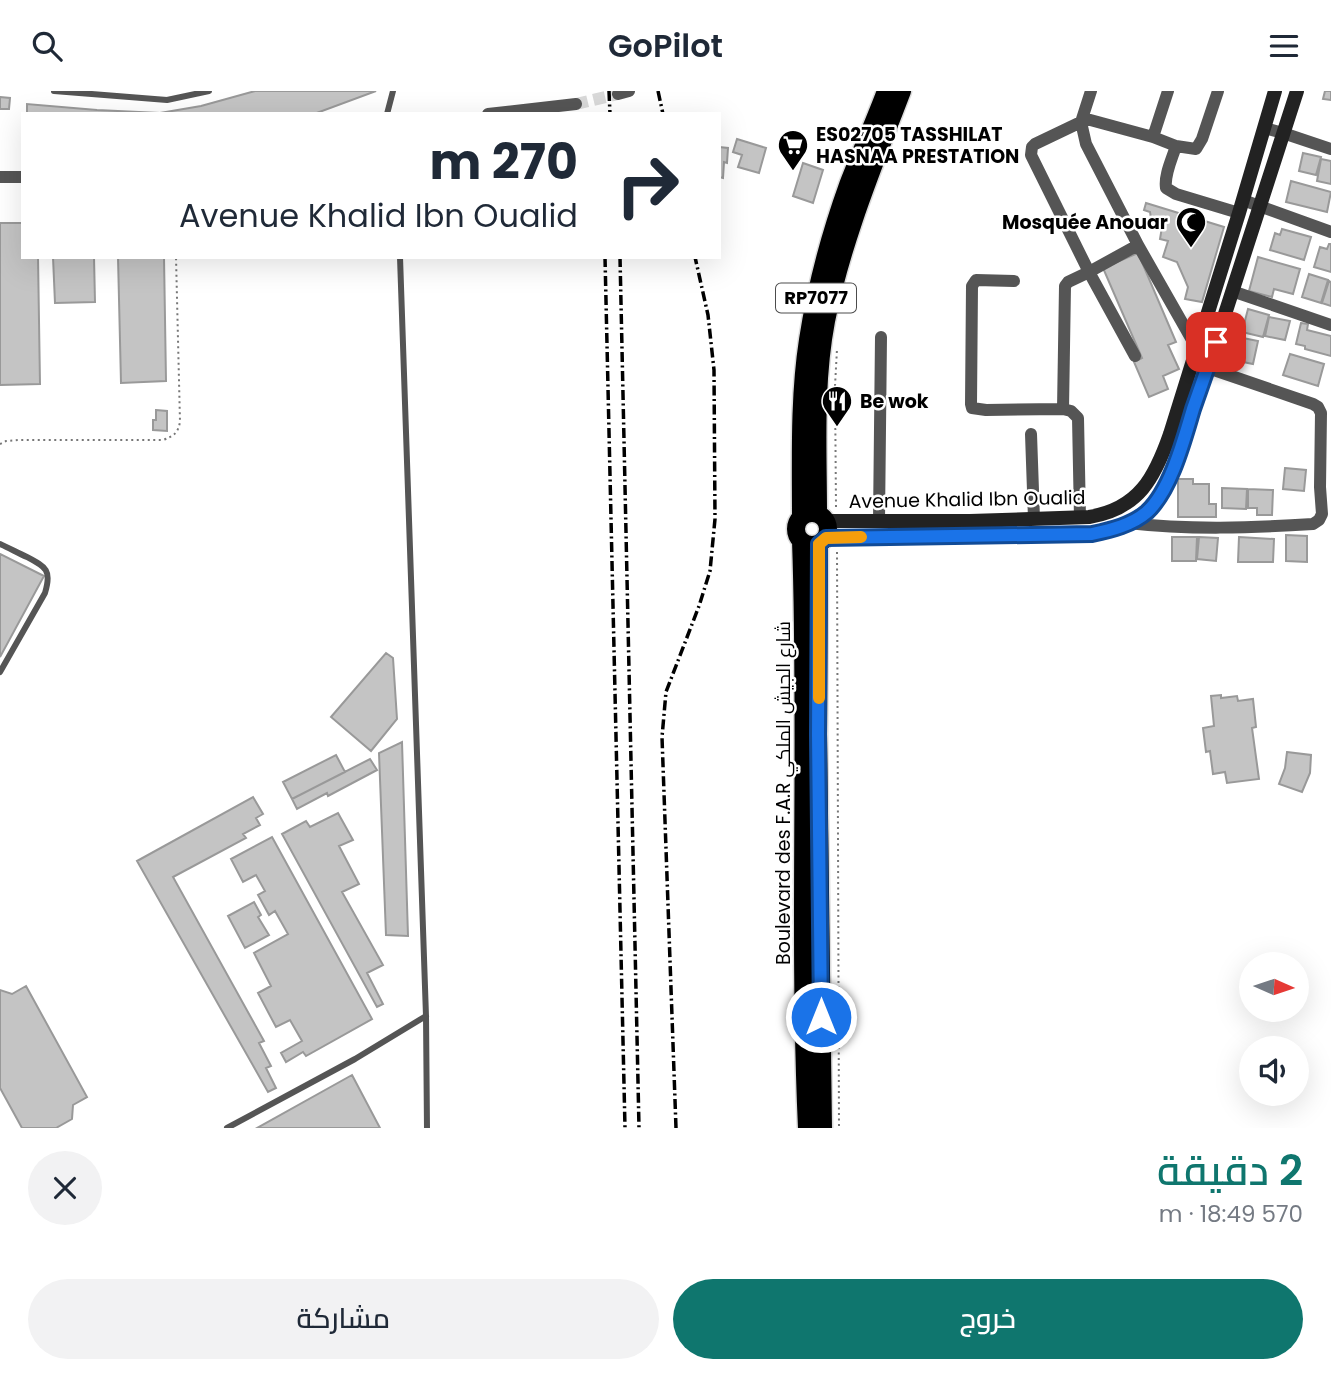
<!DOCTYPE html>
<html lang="ar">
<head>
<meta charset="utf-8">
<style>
	:root { --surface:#fff; --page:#f2f2f3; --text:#1f2937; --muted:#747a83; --accent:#0f766e }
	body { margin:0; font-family:Poppins,Cairo,sans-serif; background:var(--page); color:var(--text); direction:rtl; height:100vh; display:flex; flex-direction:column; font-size:26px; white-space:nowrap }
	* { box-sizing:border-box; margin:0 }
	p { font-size:23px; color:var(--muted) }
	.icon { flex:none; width:38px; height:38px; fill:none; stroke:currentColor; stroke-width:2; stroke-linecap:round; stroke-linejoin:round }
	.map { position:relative; height:1037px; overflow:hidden; direction:ltr }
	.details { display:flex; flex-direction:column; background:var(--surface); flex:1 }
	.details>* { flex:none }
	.hud { position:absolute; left:21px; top:21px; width:700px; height:147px; border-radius:0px; box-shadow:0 7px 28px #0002; direction:rtl; background:#fff; color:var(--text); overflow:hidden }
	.needle { width:46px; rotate:93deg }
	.tools { position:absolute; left:1239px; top:861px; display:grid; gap:14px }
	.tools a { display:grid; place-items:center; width:70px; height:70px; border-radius:50%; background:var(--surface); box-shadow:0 7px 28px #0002; font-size:35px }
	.pin { position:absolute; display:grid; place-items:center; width:60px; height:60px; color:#fff; margin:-30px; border-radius:14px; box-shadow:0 4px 10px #0006 }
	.me { position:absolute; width:77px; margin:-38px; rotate:0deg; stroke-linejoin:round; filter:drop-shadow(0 0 5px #0008) }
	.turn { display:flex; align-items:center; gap:24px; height:147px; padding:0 28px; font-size:32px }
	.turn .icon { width:91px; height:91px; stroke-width:2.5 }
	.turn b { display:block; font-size:49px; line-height:60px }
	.round { display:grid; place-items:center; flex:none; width:74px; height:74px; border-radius:37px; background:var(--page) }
	.overview { display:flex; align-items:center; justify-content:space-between; height:119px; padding:0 28px }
	h1 { font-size:42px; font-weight:600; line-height:52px; color:var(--accent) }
	.button { display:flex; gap:14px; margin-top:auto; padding:14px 28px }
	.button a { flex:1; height:80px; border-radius:42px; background:var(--accent); color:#fff; font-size:28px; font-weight:600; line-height:80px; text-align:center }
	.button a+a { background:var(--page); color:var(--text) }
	header { display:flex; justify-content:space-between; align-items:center; height:91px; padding:0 28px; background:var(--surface); font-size:32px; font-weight:600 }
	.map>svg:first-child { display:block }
</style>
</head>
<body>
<header><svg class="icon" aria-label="menu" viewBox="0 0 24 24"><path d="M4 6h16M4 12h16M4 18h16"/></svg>GoPilot<svg class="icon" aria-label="search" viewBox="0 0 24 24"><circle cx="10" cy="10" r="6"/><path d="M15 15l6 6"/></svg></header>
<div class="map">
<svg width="1331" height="1037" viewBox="0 0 1331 1037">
	<rect width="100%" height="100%" fill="#fff"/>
	<path fill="#c4c4c4" stroke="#999" stroke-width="2" d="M255,0H376L314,23H27V13L97,19L160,22L201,15Z
		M1325,0H1331V9L1323,8Z
		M0,6L10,7L9,18H0Z
		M737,48L766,57L759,82L738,76L742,64L733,61Z
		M719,56L728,57L727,72L724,71L723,87L719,86Z
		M1303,62L1321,66L1316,84L1299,80Z
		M1321,68L1331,70V93L1317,90Z
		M803,72L823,79L813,112L793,105Z
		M1291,90L1331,101L1327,121L1286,111Z
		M1146,112L1224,136L1202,211L1185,208L1188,196L1177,171L1163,166L1168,150L1160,148L1162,136L1152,133L1150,121L1144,119Z
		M0,132H23V166H38L40,293L0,294Z
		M1282,138L1311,146L1304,169L1270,159L1275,142L1280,144Z
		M1329,153H1331V181L1314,176L1320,156L1327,158Z
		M1138,162L1176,251L1168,254L1179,278L1163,285L1168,298L1149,306L1134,271L1142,267L1103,177Z
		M53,166H94L95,211L55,212Z
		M118,166H164L166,290L121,292Z
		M1258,166L1300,178L1293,203L1274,198L1272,206L1249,200Z
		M1309,183L1328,189L1321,212L1302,206Z
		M1329,190L1331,191V215L1322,212Z
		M1248,218L1269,224L1263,246L1242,241Z
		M1269,226L1290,230L1285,249L1265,245Z
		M1301,232L1308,233L1307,239L1331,245V265L1305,258V255L1296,253Z
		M1238,246L1258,250L1253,273L1233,269Z
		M1290,263L1324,273L1318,295L1283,284Z
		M156,319L167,320V340L153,339V329H156Z
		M1285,377L1306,379L1304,400L1283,398Z
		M1178,388H1193V393H1209V413H1216V426H1178Z
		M1222,397L1247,398L1246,418L1222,417Z
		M1248,398L1273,399L1272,424H1257V417H1248Z
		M1286,444L1307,445V471L1286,470Z
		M1172,446H1197L1196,470H1172Z
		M1199,446L1218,447L1216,470L1197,468Z
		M1239,446L1274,448L1273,471H1238Z
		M0,463L44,485L0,566Z
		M386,562L393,567L397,628L371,660L331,626Z
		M1221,604V607L1237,605L1238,610L1253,608L1256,636L1252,637L1259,688L1227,692L1225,681L1213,683L1210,660L1206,661L1203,637L1214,635L1211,605Z
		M402,651L408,845L386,844L379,662Z
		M1287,661L1311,664L1310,682L1302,701L1279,693L1285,677Z
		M336,664L345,681L292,708L283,691Z
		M370,668L377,679L328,705L327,702L297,718L292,708Z
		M253,706L263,723L256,727L260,734L243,743L246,747L173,786L264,950L259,952L271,975L266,977L276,997L268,1001L137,770Z
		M338,722L353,749L339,755L359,793L342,801L383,874L367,882L383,913L377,916L282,743L306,730L310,736Z
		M272,746L372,928L306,965L303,961L286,971L281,962L302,950L290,929L276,936L258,902L271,895L254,862L288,843L275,820L269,824L258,804L265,800L256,784L243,791L231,768Z
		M254,811L261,824L258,826L269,844L245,857L228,825Z
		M26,895L87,1006L73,1014L72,1028L56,1037H22L0,997V899L12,903Z
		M352,984L380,1037H257Z"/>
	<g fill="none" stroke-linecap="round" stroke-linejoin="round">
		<path stroke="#d9d9d9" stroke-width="12" stroke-dasharray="12 6" stroke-linecap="butt" d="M576,13L618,3"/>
		<g stroke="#dbdbdb" stroke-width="21">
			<path id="primary" d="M796 438a16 16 0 1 1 32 0a16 16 0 1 1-32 0Z
				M818,423C818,359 814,293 826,230C842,150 873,76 902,0
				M801,425C801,367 799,307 808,249C816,197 830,144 848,94C860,63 874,32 886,0
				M801,450C808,646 798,842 807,1037
				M819,453L818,643L823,1037"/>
		</g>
		<path stroke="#777" stroke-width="2" stroke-dasharray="2 3.5" stroke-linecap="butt" d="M0,353L6,350L18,349H163C174,345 178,342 180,331L176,166
			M836,416L835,295L837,258
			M837,461L839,1037"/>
		<path stroke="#555" stroke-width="6" d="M54,0L167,9L209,0
			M387,23L393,0
			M400,166L426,925L427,1037
			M0,453C9,457 18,462 27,466C46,476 52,479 45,502L0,581
			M227,1037L355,968L426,925"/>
		<path stroke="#555" stroke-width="12" d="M1091,0L1081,31L1086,53L1138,154L1208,277L1313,313L1318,316L1321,322L1320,396L1322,423L1319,429L1313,433C1251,437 1189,439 1128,432
			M618,3L629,0
			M488,23L576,13
			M1083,27L1153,46L1176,55L1196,58L1202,48L1218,0
			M1081,31L1035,53L1032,56L1031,64L1089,181L1135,265
			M1264,37L1283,42L1331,58
			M1153,46L1168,0
			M1176,55C1172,68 1164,84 1166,97L1176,103L1239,122
			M0,86H23
			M1243,109L1331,141
			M1014,190L976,189L972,195L971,313L972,317L986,319L1063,318
			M1232,200L1331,234
			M1031,343L1034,428
			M1080,427L1078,327L1071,320L1063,318L1065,195L1068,191L1089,181L1138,154
			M879,430L881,246"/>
		<path stroke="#222" stroke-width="14" d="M826,430H970L1089,426C1139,418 1155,386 1170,343L1239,122L1275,0
			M826,447L1092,443C1153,432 1161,405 1183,353L1297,0"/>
		<use href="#primary" stroke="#000" stroke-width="18"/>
		<path stroke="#000" stroke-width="3.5" stroke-dasharray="10 3.5 2 3.5" stroke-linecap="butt" d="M609,0L610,23
			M658,0L663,23
			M605,166L625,1037
			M620,166L639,1037
			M676,1037L662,646L666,601L699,515L710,480L715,428L714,279L708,224L695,166"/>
	</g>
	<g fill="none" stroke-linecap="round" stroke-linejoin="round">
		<g stroke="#114b97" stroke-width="18">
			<path id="route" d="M821,926L818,643L819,453L826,447L1092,443C1111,439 1132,434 1147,421C1171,399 1184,348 1193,318C1201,295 1209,273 1216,251"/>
		</g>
		<use href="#route" stroke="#1a73e8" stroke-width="12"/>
		<path stroke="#f59e0b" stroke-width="12" d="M819,607V453L826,447L861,446"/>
	</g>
	<defs>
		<g id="supermarket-pin" transform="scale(1.575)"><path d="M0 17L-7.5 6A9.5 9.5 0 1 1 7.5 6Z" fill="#000" stroke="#fff"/><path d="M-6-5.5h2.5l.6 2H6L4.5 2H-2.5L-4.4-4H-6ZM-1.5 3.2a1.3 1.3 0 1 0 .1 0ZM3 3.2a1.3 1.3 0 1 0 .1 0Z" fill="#fff"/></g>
		<g id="mosque-pin" transform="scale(1.575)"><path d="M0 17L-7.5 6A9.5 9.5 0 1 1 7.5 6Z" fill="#000" stroke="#fff"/><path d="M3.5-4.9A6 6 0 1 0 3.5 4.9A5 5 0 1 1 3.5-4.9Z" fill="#fff"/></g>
		<g id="restaurant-pin" transform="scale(1.575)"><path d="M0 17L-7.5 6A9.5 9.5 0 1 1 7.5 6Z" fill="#000" stroke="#fff"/><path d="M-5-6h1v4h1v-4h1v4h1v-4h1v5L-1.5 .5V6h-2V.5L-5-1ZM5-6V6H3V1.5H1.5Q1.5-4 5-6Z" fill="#fff"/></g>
	</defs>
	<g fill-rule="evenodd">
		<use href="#supermarket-pin" x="793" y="54"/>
		<use href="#mosque-pin" x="1191" y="131"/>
		<use href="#restaurant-pin" x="837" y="310"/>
	</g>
	<g text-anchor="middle" stroke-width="5" stroke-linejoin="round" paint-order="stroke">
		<rect fill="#fff" stroke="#4c4c4c" stroke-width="2" x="776" y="192.5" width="80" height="29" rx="5"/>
		<g font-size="18" font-weight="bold" fill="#000">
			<text x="816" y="213">RP7077</text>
		</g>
		<g font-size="19" font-weight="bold" fill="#000" stroke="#fff" text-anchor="start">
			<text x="816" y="50">ES02705 TASSHILAT<tspan x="816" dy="22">HASNAA PRESTATION</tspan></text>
			<text x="1168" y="138" text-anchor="end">Mosquée Anouar</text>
			<text x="860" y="317">Be wok</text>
		</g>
		<g font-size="19" fill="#000" stroke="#fff">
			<text transform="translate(967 408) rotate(-1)" y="7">Avenue Khalid Ibn Oualid</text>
			<text transform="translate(783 702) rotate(-90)" y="7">Boulevard des F.A.R شارع الجيش الملكي</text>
		</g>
	</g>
</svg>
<div class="tools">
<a><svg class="needle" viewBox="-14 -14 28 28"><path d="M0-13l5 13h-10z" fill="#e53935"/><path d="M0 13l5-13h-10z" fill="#747a83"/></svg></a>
<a><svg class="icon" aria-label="sound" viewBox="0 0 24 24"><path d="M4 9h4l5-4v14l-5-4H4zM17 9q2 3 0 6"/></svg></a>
</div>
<div class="pin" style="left:1216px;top:251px;background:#d93025"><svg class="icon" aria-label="arrive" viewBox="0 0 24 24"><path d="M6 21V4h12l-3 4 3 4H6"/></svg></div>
<svg class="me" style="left:821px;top:926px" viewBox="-20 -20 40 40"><circle r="17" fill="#1a73e8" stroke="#fff" stroke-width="3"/><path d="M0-11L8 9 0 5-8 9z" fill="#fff"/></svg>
<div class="hud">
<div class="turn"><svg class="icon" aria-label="right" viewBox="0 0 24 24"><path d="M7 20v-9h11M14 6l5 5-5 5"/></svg><div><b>270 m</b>Avenue Khalid Ibn Oualid</div></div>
</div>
</div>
<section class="details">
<div class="overview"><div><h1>2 دقيقة</h1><p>570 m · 18:49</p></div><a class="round"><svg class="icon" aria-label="close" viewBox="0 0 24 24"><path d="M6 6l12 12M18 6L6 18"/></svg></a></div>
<div class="button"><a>خروج</a><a>مشاركة</a></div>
</section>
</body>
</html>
